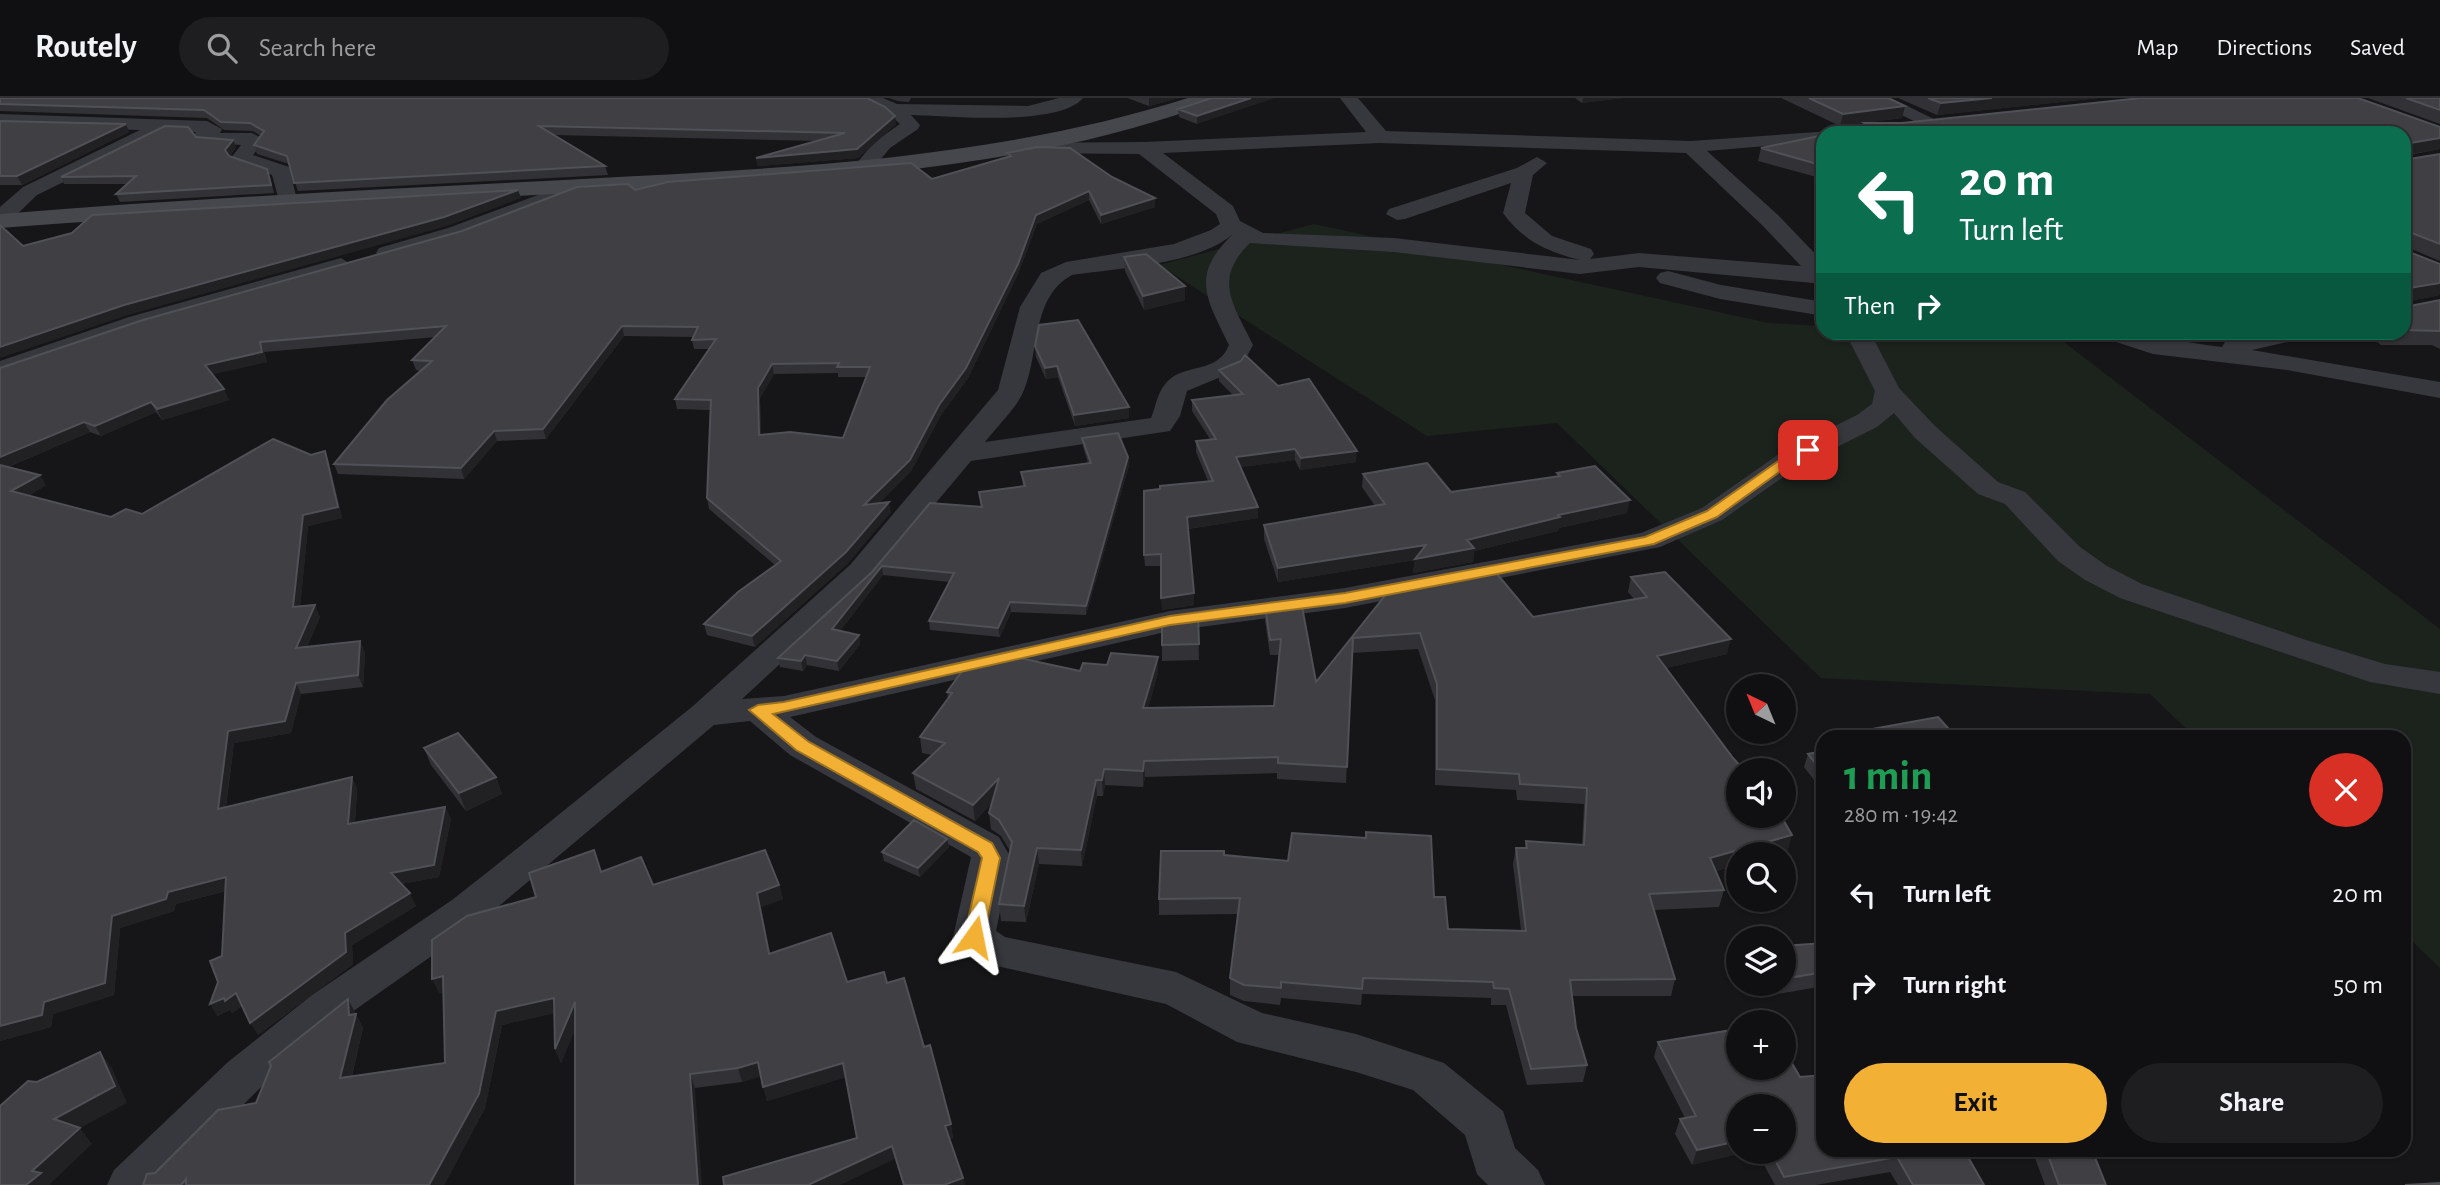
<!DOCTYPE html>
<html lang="en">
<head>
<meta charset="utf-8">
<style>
	:root { --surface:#101012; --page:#1e1e20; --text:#f1f3f6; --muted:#9c9d9f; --line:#303032; --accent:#f2b134 }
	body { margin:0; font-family:"Alegreya Sans",sans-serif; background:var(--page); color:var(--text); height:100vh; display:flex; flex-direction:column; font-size:26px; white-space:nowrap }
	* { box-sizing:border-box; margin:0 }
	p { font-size:23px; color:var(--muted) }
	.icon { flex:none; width:38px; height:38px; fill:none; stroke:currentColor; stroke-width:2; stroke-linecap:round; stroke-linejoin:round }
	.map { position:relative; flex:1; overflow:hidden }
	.sheet { position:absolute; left:1816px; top:632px; width:595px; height:427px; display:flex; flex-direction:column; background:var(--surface); border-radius:21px; box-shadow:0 2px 5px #0004,0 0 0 2px var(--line) }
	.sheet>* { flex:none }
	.guide { position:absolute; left:1816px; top:28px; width:595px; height:214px; border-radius:21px; box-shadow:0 2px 5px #0004,0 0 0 2px var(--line); background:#0b6e4f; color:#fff; overflow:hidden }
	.needle { width:46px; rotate:317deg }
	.fabs { position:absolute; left:1726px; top:576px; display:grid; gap:14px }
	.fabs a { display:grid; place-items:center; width:70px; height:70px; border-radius:50%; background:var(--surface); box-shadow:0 2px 5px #0004,0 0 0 2px var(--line); font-size:35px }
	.pin { position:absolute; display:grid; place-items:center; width:60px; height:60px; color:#fff; margin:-30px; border-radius:14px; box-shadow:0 4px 10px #0006 }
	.me { position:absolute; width:77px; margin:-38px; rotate:12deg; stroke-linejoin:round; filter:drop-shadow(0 0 5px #0008) }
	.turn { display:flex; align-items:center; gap:24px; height:147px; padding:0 28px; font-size:32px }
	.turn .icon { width:91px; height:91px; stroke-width:2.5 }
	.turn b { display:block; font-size:49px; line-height:60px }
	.then { display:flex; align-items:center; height:66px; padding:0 28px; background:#0003; gap:14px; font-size:26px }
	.round { display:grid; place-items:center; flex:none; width:74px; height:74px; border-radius:37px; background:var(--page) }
	.summary { display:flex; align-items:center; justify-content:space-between; height:119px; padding:0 28px }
	h1 { font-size:42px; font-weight:700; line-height:52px; color:#1e9e55 }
	.button { display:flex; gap:14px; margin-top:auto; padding:14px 28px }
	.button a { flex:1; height:80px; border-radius:42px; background:var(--accent); color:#111; font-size:28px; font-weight:700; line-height:80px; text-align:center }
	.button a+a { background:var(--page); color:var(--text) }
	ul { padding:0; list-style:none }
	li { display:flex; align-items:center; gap:21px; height:91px; padding:0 28px }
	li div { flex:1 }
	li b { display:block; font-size:26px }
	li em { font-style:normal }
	header { display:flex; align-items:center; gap:42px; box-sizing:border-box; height:98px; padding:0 35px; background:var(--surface); border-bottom:2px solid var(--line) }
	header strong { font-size:33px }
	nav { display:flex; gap:38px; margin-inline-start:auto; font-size:24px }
	.search { width:490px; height:63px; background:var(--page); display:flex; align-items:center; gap:18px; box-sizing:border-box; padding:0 24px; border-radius:38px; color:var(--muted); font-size:26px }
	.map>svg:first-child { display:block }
</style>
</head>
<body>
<header>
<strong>Routely</strong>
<div class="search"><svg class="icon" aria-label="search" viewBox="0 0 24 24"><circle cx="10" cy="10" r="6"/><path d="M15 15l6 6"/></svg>Search here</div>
<nav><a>Map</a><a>Directions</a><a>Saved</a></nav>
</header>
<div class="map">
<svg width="2440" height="1087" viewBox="0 0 2440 1087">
	<rect width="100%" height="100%" fill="#161618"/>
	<path fill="#1c231d" d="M1314,126L1769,225L1823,228L1824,234L1934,235L2061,242L2440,531V870L2405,836L2404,639H2195L2150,596L1821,580L1557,325L1427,338L1159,167Z"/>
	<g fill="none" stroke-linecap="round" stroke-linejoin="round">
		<path fill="#37383d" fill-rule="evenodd" d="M858,0H883L897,6L1028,8L1059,0H1083C1059,29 949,18 911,17L920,27L918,31L890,50L873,71H859L856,67C868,49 882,38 900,26L888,15Z
			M1340,0H1358L1386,33L1691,43L1831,33L1832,35H1824V43L1707,53L1778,117L1824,165V186L1639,169L1580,176L1394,154L1250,145C1212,182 1234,207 1253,247L1240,271L1187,293L1180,318L1170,333L971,363L872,481L742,601L784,598L1170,513L1345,490L1641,435L1702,410L1779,356L1857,317L1872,306L1875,293L1845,234H1870L1899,290L1935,328L1998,384L2025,394L2080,449L2107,468L2142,486L2306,542L2385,566L2440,574V596L2370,584L2120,500L2085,482L2058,463L2005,406L1978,396L1915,340L1894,315L1877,329L1799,368L1722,422L1660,449L1345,510L1170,533L790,619L816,639L999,739L1011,760L996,833L1005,839L1176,874L1262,915L1356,936L1444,965L1503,1013L1515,1050L1538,1072L1545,1087H1488L1477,1076L1465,1037L1413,992L1356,974L1237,944L1166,906L979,864L959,850L953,839L971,759L790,657L750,623L714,627L480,824L342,921L260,990L163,1087H107L114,1072L228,964L312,897L452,802L494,769L693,608L850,467L998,292L1020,209L1041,175L1066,164L1174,146L1211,132L1220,126L1216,116L1139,56L1027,55L1017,49L1020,45L1144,44L1366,34ZM1380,45L1686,55L1762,127L1801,168L1639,155L1590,161L1594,156L1591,151L1552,138L1525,115L1533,77L1547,65L1537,59L1517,70L1389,111L1386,116L1397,122L1405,121L1511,85L1503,115C1523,143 1548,154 1580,162L1394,140L1263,135L1240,123L1233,108L1163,55ZM1233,136C1190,177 1206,200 1229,247C1217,277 1184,264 1166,285C1157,295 1156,308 1151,320L985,344C997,328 1017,310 1024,292C1040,254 1031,199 1072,177C1118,170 1197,167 1233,136Z
			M1867,0H1891L1942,25L1933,31L1926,29Z
			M0,16L207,23L222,31L220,35H252L265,42L253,57L289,69L297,102L294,106H280L272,77L234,64L231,60L241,47L199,44L194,37L196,34L168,33L37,97L8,125L0,126V109L23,89L140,32L0,28Z
			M576,83L583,85L586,89L583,93L464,140L387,162L376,155L379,150L448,130Z
			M341,160L352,167L349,172L147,229L0,279V263L129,219Z
			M1668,173L1721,187L1824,204V218L1720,201L1660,185L1656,180L1660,175Z
			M2098,234C2140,234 2180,244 2222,249L2225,244L2265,234H2312L2309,239L2252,252L2440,284V300L2287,272L2153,256L2101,239Z"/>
		<path fill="#45474d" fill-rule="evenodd" d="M1188,0H1219L1216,4C1160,23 1103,40 1044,51C883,82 717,88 554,96C369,106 184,116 0,130V116C194,100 388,91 582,81C785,70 992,62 1188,0Z"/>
	</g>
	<path fill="#323236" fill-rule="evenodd" d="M0,0L896,26L858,60L758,68L756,60L817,43L553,37L605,68L608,77L298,93L289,66L257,56L254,47L261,38L253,33L224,32L207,20L0,13Z
		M889,0H911L909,4L898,3Z
		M1127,0H1179L1149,8Z
		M1212,0L1197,26L1179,19L1178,11Z
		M1575,0H1623L1582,5Z
		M1781,0H1888L1905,8L1902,20L1840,28Z
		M1898,0H2099L1937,17Z
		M2141,0H2358L2440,29V51L2409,57V61L2440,56V163L2409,150V154L2440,166V197L2410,203V208L2440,202V251L2432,247H2381L2366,234H2404V35H1835L1863,29L1864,25H1902Z
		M2368,0H2440V26Z
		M0,23L129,34L22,87H0Z
		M1824,37V81L1758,63L1761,50Z
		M196,39L236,49L230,58L270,79L274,95L120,104L116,96L127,86H64L61,79Z
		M1007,55L1112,79L1155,109L1101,126L1089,102L1037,126L1018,176L968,280L941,317L911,373L879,405L891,414L848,465L755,549L707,537L704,526L775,467L709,411L707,400L710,312L677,311L675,301L709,251H694L692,242L693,239L624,238L546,341L497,343L464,381L338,376L334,366L420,273L416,272L412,262L436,239L264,254L267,264L212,276L229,302L162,322L156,314L101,338L90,334L8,369L46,387L28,398L111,419L142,416L325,353L329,364L342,420L308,428L300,509L320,519L307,549L360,543L365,555L363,589L301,596L291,635L234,645L226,709L352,679L357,691L355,725L445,709L451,721L439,779L401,786L416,808L352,847L353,866L258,937L242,908L232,915L230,912L217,918L218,884L222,858L226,793L176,806L174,813L120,830L114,897L53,916L51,929L0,943V270L635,92L932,81L1008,59ZM838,275V279H866L843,340L761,337L760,300L774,276Z
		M1124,159L1185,188V202L1144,212L1125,173Z
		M1035,248L1129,309V320L1075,328L1058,279L1046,281L1036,259Z
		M1219,272L1356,364L1300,372L1295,362L1241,369L1258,409V420L1188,431L1194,507L1162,512L1161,468H1145L1144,457L1208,383L1196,354V343L1210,341L1192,313V302L1233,297L1219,283Z
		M1082,340L1128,359L1129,367L1086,517L1011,514L1000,539L930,532L929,523L949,484L883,477L840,533L859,537L860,546L839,573L807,567L803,573L780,569L778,560L872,474L981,408L979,394L1023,389L1021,374L1088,365L1083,349Z
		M1557,375L1627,415L1559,430L1558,433L1474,453L1473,464L1413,475L1415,462L1278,484L1264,441V427L1375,408L1362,389L1363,376L1451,394L1557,378Z
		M1631,479L1727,556L1666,570L1792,737L1787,754L1738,756V767L1716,773L1724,792L1719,809L1654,812L1675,881L1671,898H1572L1576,930L1587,967L1583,984L1527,987L1506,907H1491V900L1362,896L1361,907L1281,900L1280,907L1244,903L1230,897V880L1238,816L1159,817V801L1224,757L1434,799L1448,831L1521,832L1513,766L1516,750H1525L1526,743L1582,747L1584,706L1517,702L1516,692L1435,687V602L1418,551L1352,555L1346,685L1277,681V675L1145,679L1143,689L1105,687L1103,698H1097L1082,768L1039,766L1026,824L1001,823L999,806L1010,753L1001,738L991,731L989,715L991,706L975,723L916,691L913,675L932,657L922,655L920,639L948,601L947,594L1080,573L1107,567L1158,575L1148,610L1274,608L1279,557H1270L1265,523V508L1316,584L1392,489L1533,519L1634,501L1628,494Z
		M1198,516L1199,562L1162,563V521Z
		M424,650L496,679L502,696L466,713L431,667Z
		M1824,653V695L1804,669L1808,656Z
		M947,741L949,749L920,779L884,763L882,754Z
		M601,774L653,787H779L783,801L761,809L770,855L847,884L887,885L924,949L951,1026L953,1040L950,1041L965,1087H903L895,1061L857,1040L846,979L767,1003L761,978L742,984L695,990L575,931L561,965L555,951L554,915L502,927L485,1010L444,1087H143L155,1075L256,1005L348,901L363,930L352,978L445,965L443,894L439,895L536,799Z
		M1824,845V888L1767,898L1760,886H1783V848Z
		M1658,944L1800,979L1964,1052L1984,1087H1898L1890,1074L1816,1087H1775L1757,1054H1783V1008L1692,1067L1675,1036L1680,1021L1685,1020L1654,959Z
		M2032,1052H2092L2106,1087H2045Z"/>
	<path fill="#212124" d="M1149,0H1179L1149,8Z
		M1251,0H1275L1197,26V18Z
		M1583,0H1623L1582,5Z
		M1992,0H2099L1937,17L1941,5Z
		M1905,8L1902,20L1840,28L1843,16Z
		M895,18L896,26L858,60L758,68L756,60L857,51Z
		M126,26L129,34L22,87L17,78Z
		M2152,29L2149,35H2113Z
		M2184,32L2183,35H2165Z
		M2440,40V51L2404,57L2410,45Z
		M233,42L236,49L228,60L225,52Z
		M518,92L521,100L447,128L128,217L0,260V249L124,207Z
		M1089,93V102L1037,126L1018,176L968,280L941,317L911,373L866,418L864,407L1036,117Z
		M1155,100V109L1101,126V117Z
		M2440,185V197L2404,204L2409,190Z
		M1185,188V202L1144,212L1143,198Z
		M622,228L624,238L546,341L543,331Z
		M260,244L267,264L210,277L205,267Z
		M772,266L774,276L760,300L761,347L759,337L758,290Z
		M1057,268L1058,279L1046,281L1045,270Z
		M224,291L229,302L162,322L157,311Z
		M151,304L156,314L101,338L95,328Z
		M1129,309V320L1075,328L1074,317Z
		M84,324L90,334L0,372V359Z
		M494,333L497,343L464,381L461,370Z
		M1295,351V362L1236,370V359Z
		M325,353L329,364L342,420L308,428L299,521L293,509L303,417Z
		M1357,353L1356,364L1300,372L1301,360Z
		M1128,359L1129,367L1086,517V508Z
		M40,377L46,387L17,404L11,393Z
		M1630,402L1627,415L1559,430L1558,433L1474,453L1473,464L1413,475L1415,462L1278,484V470L1426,447L1467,442L1558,417Z
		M889,404L891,414L848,465L755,549L752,538Z
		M1258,409V420L1187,431V419Z
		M882,468L883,477L834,541L832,531Z
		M1194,495V507L1162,512L1161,500Z
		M1010,504L1011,514L1000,539L998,530Z
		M315,507L320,519L302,562L296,550Z
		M859,537L860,546L839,573L837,563Z
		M1731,541L1727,556L1653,573L1657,558Z
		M360,543L365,555L363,589L358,577Z
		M805,557L807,567L803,573L801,563Z
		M1158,559V575L1144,625L1143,610Z
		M296,585L301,596L291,635L234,645L224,723L218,711L228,633Z
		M1144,663L1145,679L1143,689V673Z
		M1104,671L1105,687L1103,698L1102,682Z
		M352,679L357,691L354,738L348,726Z
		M496,679L502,696L466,713L459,695Z
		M999,680L1001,696L975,723L973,707Z
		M1096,682L1097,698L1082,768L1081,752Z
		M445,709L451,721L439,779L396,787L391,775Z
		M1792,737L1787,754L1778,756H1738V767L1705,776L1710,760Z
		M947,741L949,749L920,779L918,770Z
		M1037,750L1039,766L1026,824L1024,808Z
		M226,779L233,791L176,806L174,813L120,830L114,897L53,916L51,929L0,943V928L44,904L112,818L168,794Z
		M779,787L783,801L761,809L773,870L757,795Z
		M410,795L416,808L352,847L353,866L258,937L250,925L345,835Z
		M443,878L450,892L439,895L432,881Z
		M236,895L243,907L232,915L230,912L217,918L210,906Z
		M554,900L560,914L502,927L485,1010L444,1087H429L496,913Z
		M348,901L363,930L348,993L340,980L349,917Z
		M575,904L581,918L561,965L555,951Z
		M100,954L112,970L127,1005L80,1030L92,1046L50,1086L51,1087H26L54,1021Z
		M758,964L762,978L742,984L738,970Z
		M843,965L847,979L767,1003L763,989Z
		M690,976L695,990L702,1087H698Z
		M951,1026L953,1040L948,1042L945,1028Z
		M1738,1043V1054H1749L1692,1067L1697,1052Z
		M892,1048L895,1061L840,1087H810V1086Z
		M963,1080L965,1087H944Z"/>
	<path fill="#3f3f44" stroke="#4f5156" stroke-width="2" fill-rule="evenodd" d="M0,0H867L885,9L895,18L857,51L756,60L845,35L539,28L605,68L294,85L287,58L254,47L264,33L250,25L221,24L204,12L0,6Z
		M1212,0H1251L1197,18L1178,11Z
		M1809,0H1888L1905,8L1843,16Z
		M1928,0H1992L1941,5Z
		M2141,0H2358L2440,29V40L2410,45L2409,61L2440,56V146L2412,135L2408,137L2409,154L2440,166V185L2409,190L2410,208L2440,202V233L2404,232V35H2192L2184,32L2165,35L2152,29L2113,35H1835L1869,28L1864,25H1902Z
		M2406,0H2440V12Z
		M0,23L126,26L17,78H0Z
		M165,28L188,29L196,39L233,42L225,52L229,58L267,71L271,87L116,96L136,78L61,79Z
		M1824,37V68L1761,50Z
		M1037,49L1070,50L1112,79L1155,100L1101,117L1089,93L1036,117L1018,166L966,270L939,307L910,362L864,407L889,404L846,454L752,538L704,526L738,494L781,463L707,400L711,302L675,301L716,241L692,242L698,229L622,228L543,331L494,333L461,370L334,366L387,302L432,263L412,262L446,228L260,244L262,254L205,267L224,291L157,311L151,304L95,328L84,324L0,359V270L143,222L462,133L577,89L628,86L635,92L668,84L911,65L932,81L1011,58L1007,55ZM839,265L837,269H870L843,340L790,334L759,337L758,290L772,266Z
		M518,92L444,119L124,207L0,249V127L23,148L72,135L92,117Z
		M1146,156L1185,188L1143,198L1124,159Z
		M1078,222L1129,309L1074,317L1057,268L1045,270L1035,248L1039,227Z
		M1245,257L1278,288L1309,281L1357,353L1301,360L1295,351L1236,359L1258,409L1187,419L1194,495L1161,500V456L1144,457V393L1160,391V388L1213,383L1196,343L1216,341L1192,302L1243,296L1219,272L1241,263Z
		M1118,335L1128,359L1086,508L1010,504L998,530L929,523L954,475L882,468L832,531L859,537L837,563L805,557L801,563L778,560L872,474L930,405L982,409L979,394L1025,388L1021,374L1091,365L1082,340Z
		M273,341L311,357L325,353L338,409L303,417L293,509L315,507L296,550L360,543L358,577L296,585L285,623L228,633L218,711L352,679L348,726L445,709L434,767L391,775L410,795L345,835L346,854L250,925L236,895L225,903L224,900L210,906L218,884L210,863L222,858L226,779L168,794L166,801L112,818L105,885L44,904L42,917L0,928V367L40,377L11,393L111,419L126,411L142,416Z
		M1427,365L1451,394L1560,378L1557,375L1595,368L1630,402L1558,417L1560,419L1467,442L1474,450L1415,461L1426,447L1278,470L1264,427L1385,406L1363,376Z
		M1492,470L1533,519L1647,499L1631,479L1665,474L1731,541L1657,558L1733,660L1744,672H1738V718H1781L1792,737L1710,760L1724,792L1649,796L1675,881L1570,882L1576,930L1587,967L1531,971L1509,891L1494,890L1493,884L1363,880L1362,891L1281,884V890L1244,887L1230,880L1240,800L1159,801L1161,753H1224V757L1288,763L1292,735L1366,740V734L1431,738L1434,799H1445L1448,831L1526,833L1516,750H1527L1526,743L1584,747L1587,690L1520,686L1519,676L1437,671V586L1420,535L1353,540L1347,669L1278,665V659L1144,663L1143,673L1104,671L1102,682H1096L1081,752L1037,750L1024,808L999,806L1012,744L999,722L989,715L999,680L973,707L913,675L945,645L920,639L952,595L947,594L968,565L1005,557L1080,573L1083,565L1107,567L1111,555L1158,559L1143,610L1274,608L1281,541L1270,542L1265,508L1301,503L1316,584L1392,489Z
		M1198,516L1199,546L1162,547V521Z
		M1938,619L1956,639H1860L1856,634Z
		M458,635L496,679L459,695L424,650Z
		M1824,653V676L1808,656Z
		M914,722L947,741L918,770L882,754Z
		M594,752L601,774L641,759L653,787L765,752L779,787L757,795L769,856L831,835L847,884L884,874L887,885L904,880L924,949L930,947L951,1026L945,1028L963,1080L944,1087H904L892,1048L810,1086V1087H724L723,1079L857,1040L843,965L763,989L758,964L738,970L690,976L698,1087H575V904L555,951L554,900L496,913L479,996L429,1087H186V1081L181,1087H143L147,1076L155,1075L218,1012L256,1005L271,968L269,964L348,901L349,917L356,916L340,980L445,965L443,878L432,881V842L467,818L536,799L529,775Z
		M1824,845V874L1783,881V848Z
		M1738,931V970H1783V950L1800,979L1824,977V1052H1964L1984,1087H1913L1897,1059L1784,1079L1771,1054H1783V1008H1738V1043L1697,1052L1680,1021L1696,1018L1658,944Z
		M100,954L115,988L54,1021L80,1030L32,1073L41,1075L26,1087H0V1008L28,983L37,984Z
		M2046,1052H2092L2106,1087H2059Z
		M2440,1085V1087H2405Z"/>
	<path fill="#f2b134" stroke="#9d7322" stroke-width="2" d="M1808,348L1813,349V355L1793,364L1717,419L1654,446L1345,505L1170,527L773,616L809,644L992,745L1000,760L984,839L981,845H967L964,839L982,760L978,754L796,652L749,612L758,607L784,604L1170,518L1345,495L1645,439L1707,413L1784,359Z"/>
</svg>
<div class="fabs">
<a><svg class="needle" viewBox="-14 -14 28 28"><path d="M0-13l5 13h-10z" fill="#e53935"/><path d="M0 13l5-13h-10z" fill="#9c9d9f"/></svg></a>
<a><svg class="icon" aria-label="sound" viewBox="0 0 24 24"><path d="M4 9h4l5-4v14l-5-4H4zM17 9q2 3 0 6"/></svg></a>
<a><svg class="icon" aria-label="search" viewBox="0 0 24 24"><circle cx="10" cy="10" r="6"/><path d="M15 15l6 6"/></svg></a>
<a><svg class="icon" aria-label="layers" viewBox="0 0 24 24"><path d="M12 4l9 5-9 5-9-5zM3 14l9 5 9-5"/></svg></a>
<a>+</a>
<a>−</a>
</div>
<div class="pin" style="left:1808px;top:352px;background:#d93025"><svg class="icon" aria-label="arrive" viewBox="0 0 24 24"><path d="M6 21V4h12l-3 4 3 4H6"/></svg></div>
<svg class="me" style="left:974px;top:839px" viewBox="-20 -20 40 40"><path d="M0-17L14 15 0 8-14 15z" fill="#f2b134" stroke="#fff" stroke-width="4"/></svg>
<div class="guide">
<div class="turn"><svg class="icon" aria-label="left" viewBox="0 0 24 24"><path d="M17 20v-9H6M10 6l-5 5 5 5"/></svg><div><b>20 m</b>Turn left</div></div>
<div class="then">Then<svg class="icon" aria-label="right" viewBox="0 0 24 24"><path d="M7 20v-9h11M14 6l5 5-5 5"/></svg></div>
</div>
<section class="sheet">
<div class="summary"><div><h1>1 min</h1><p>280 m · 19:42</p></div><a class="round" style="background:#d93025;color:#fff"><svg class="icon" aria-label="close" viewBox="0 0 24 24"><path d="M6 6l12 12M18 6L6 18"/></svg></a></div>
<ul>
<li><svg class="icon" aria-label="left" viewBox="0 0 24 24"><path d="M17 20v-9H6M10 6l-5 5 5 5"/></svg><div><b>Turn left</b></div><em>20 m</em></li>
<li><svg class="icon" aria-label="right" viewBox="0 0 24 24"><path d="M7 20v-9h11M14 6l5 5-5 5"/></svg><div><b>Turn right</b></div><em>50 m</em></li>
</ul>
<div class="button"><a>Exit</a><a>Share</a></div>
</section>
</div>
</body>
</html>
